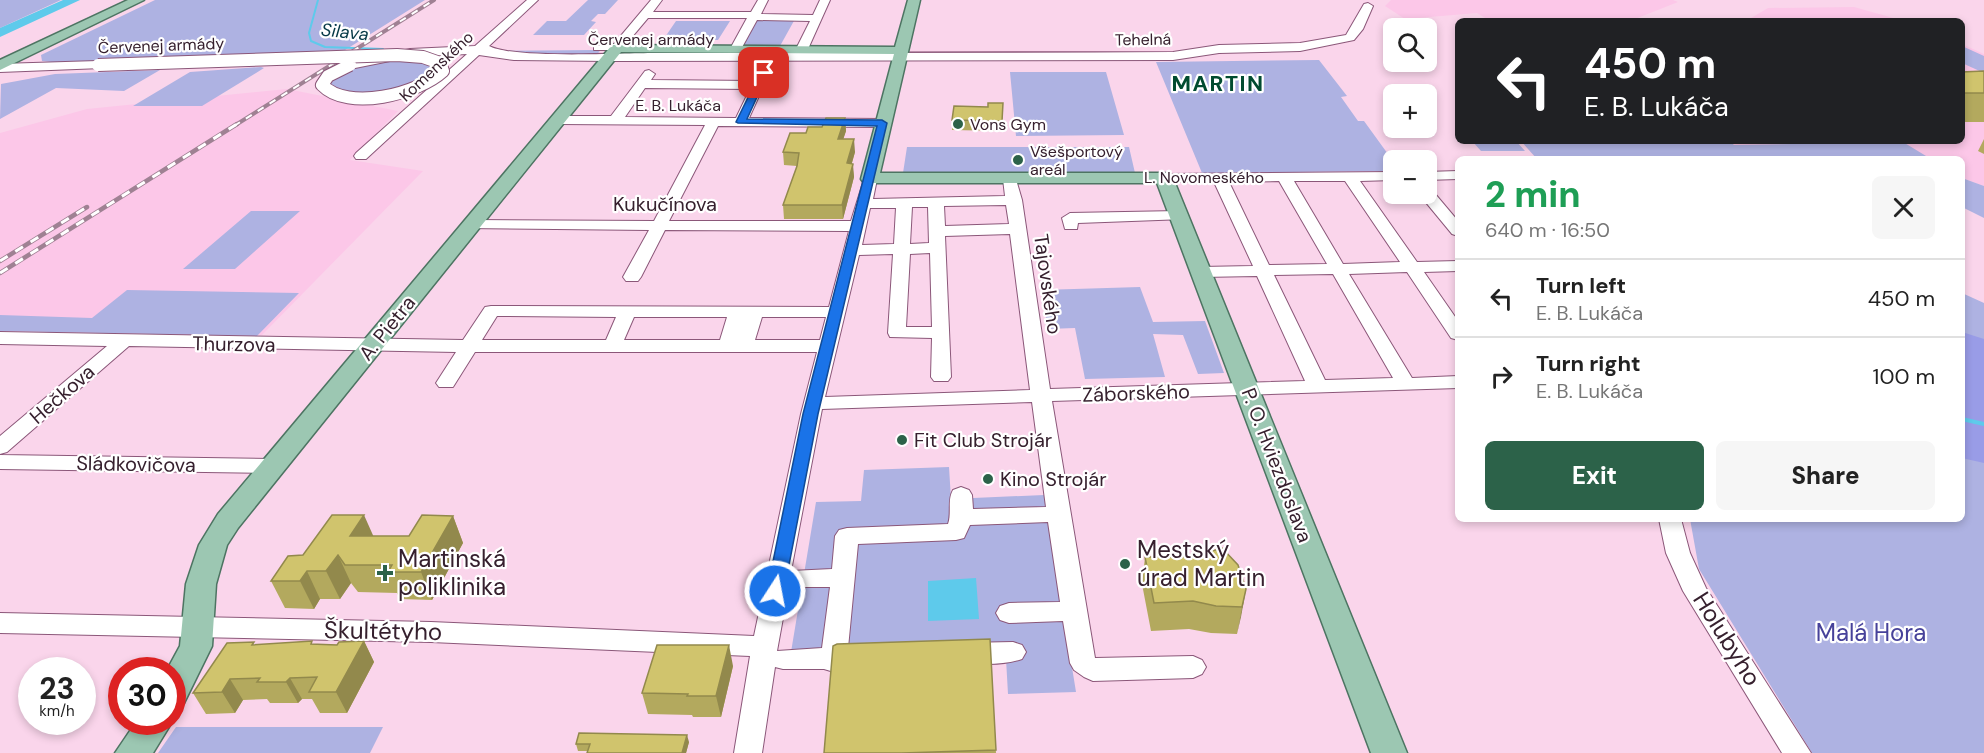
<!DOCTYPE html>
<html lang="en">
<head>
<meta charset="utf-8">
<style>
	:root { --surface:#fff; --page:#f6f6f6; --text:#222; --muted:#767676; --line:#e0e0e0; --accent:#2c6249 }
	body { margin:0; font-family:"DM Sans",sans-serif; background:var(--page); color:var(--text); height:100vh; display:flex; flex-direction:column; font-size:22px; white-space:nowrap }
	* { box-sizing:border-box; margin:0 }
	p { font-size:20px; color:var(--muted) }
	.icon { flex:none; width:33px; height:33px; fill:none; stroke:currentColor; stroke-width:2; stroke-linecap:round; stroke-linejoin:round }
	.map { position:relative; flex:1; overflow:hidden }
	.panel { position:absolute; left:1455px; top:156px; width:510px; height:366px; display:flex; flex-direction:column; background:var(--surface); border-radius:9px; box-shadow:0 3px 9px #0003 }
	.panel>* { flex:none }
	.guide { position:absolute; left:1455px; top:18px; width:510px; height:126px; border-radius:9px; box-shadow:0 3px 9px #0003; background:#202124; color:#fff; overflow:hidden }
	.fabs { position:absolute; left:1383px; top:18px; display:grid; gap:12px }
	.fabs a { display:grid; place-items:center; width:54px; height:54px; border-radius:9px; background:var(--surface); box-shadow:0 3px 9px #0003; font-size:30px }
	.speed { position:absolute; left:18px; top:657px; display:flex; gap:12px; font-size:30px; font-weight:700; text-align:center }
	.speed>* { display:grid; place-content:center; width:78px; height:78px; border-radius:50%; background:var(--surface); box-shadow:0 3px 9px #0003; line-height:1 }
	.speed small { font-size:15px; font-weight:400 }
	.speed .limit { border:9px solid #d22; background:#fff; color:#111 }
	.pin { position:absolute; display:grid; place-items:center; width:51px; height:51px; color:#fff; margin:-26px; border-radius:12px; box-shadow:0 3px 9px #0006 }
	.me { position:absolute; width:66px; margin:-33px; rotate:11deg; stroke-linejoin:round; filter:drop-shadow(0 0 4px #0008) }
	.turn { display:flex; align-items:center; gap:21px; height:126px; padding:0 30px; font-size:27px }
	.turn .icon { width:78px; height:78px; stroke-width:2.5 }
	.turn b { display:block; font-size:42px; line-height:51px }
	.round { display:grid; place-items:center; flex:none; width:63px; height:63px; border-radius:9px; background:var(--page) }
	.summary { display:flex; align-items:center; justify-content:space-between; height:102px; padding:0 30px }
	h1 { font-size:36px; font-weight:800; line-height:45px; color:#1e9e55 }
	.action { display:flex; gap:12px; margin-top:auto; padding:12px 30px }
	.action a { flex:1; height:69px; border-radius:9px; background:var(--accent); color:#fff; font-size:24px; font-weight:800; line-height:69px; text-align:center }
	.action a+a { background:var(--page); color:var(--text) }
	ul { padding:0; list-style:none }
	li { display:flex; align-items:center; gap:18px; height:78px; padding:0 30px; border-top:2px solid var(--line) }
	li div { flex:1 }
	li b { display:block; font-size:22px }
	li em { font-style:normal }
	.map>svg:first-child { display:block }
</style>
</head>
<body>
<div class="map">
<svg width="1984" height="753" viewBox="0 0 1984 753">
	<rect width="100%" height="100%" fill="#fad5eb"/>
	<path fill="#fcc7e8" d="M1391,0H1673L1678,2L1630,21H1490L1477,13L1405,19L1385,6Z
		M1854,7L1904,21H1751V18L1768,8Z
		M1962,44L1984,54V186L1962,178V159H1537L1521,141H1962Z
		M287,89L398,111L350,160L423,171L262,335L0,329V133L87,109Z"/>
	<path fill="#aeb2e2" d="M0,0H61L0,28Z
		M155,0H425L345,50L61,63L42,61L41,55Z
		M588,0H618L605,14H598L591,21L596,22L584,35H533L547,21H566Z
		M755,18L795,19L780,46H740Z
		M676,21H730L718,40H663Z
		M1962,46L1984,56V73L1962,63Z
		M597,50L600,52L593,55L484,51Z
		M409,59L435,67V72L406,88L357,95L330,86L331,80L361,65Z
		M1319,60L1347,96L1341,97L1358,121H1364L1393,161V171L1202,173L1156,62Z
		M261,67L264,68L202,106H133L190,72Z
		M160,70L124,91L56,88L0,119L1,84L55,74Z
		M1010,72H1106L1124,135L1016,136Z
		M1472,141H1516L1525,151H1481Z
		M1521,141H1729L1734,145L1903,142L1931,159H1537Z
		M907,147H1129L1135,173H903Z
		M1962,178L1984,186V218L1962,207Z
		M251,211H300L235,269H183Z
		M1140,287L1153,322L1205,321L1224,373L1198,374L1183,335L1153,334L1165,377L1085,379L1075,328L1048,329L1041,290Z
		M127,290L299,293L257,336L0,331V315L92,318Z
		M1962,293L1984,303V753H1812L1699,569L1690,519H1962Z
		M949,467L951,499L1044,495L1076,692L1008,694L1006,659L789,664L816,502L861,501L864,470Z
		M176,727H383L370,753H158Z"/>
	<path fill="#999ce7" d="M1962,332L1984,339V463L1962,458Z"/>
	<path fill="#5ecaeb" d="M63,0H80L0,37V28Z
		M976,578L979,619L928,621V581Z"/>
	<g fill="none" stroke-linecap="round" stroke-linejoin="round">
		<path stroke="#5ecaeb" stroke-width="2" d="M318,0L309,33L311,41L325,47L383,49"/>
		<path stroke="#5ecaeb" stroke-width="4" d="M1962,419L1984,424"/>
		<g stroke="#8b5779" stroke-width="2">
			<path id="minor" d="M527,0H538L489,46C514,59 619,53 655,53C827,53 1000,53 1173,52L1219,45L1300,43L1346,35L1364,4L1368,3L1373,6L1363,29L1354,40L1300,51L1219,53L1173,60L610,61L514,60L479,55L366,159H356L354,156L356,153L467,54L410,57L350,69L346,68V62L410,49L475,46Z
				M651,0H662L653,12H751L758,0H768L761,14L813,15L820,0H830L808,49L802,53L796,49L810,21L757,20L740,51H732L730,49L747,18H648L621,50H594V46L614,44Z
				M98,61L102,62V68L0,72V64Z
				M649,70L655,74L651,80L753,81L759,71H767L769,74L749,118L882,119L889,123L882,127L718,126L669,221H851L865,176L870,175L877,179L873,199L1005,196L1003,179L1010,175L1015,176L1022,200L1050,389L1305,381L1257,276L1201,277L1195,276L1192,272L1195,268L1201,267L1253,266L1214,182H1164L1157,178L1164,174L1394,172V180L1360,181L1417,262L1458,261V271L1424,272L1458,321V340L1451,338L1407,272L1349,274L1412,378L1458,376V388L1052,401L1095,658L1193,656L1202,660L1206,667L1202,674L1193,678L1093,681L1084,677L1074,670L1070,663L1063,621L1009,623L1000,620L996,613L1000,606L1009,603L1060,602L1048,522L970,525L964,538L956,540L858,544L848,648L855,651L859,658L855,665L834,672L824,669H783L775,667L762,753H734L750,656L431,642L0,633V613L431,622L754,636L801,414L817,352H475L453,387H439L436,383L456,352L129,346L7,452L0,454V436L107,346L0,344V332L463,340L485,307L491,306L829,307L849,231L665,230L641,277L638,281H626L623,277L649,230L466,228L464,225L466,222L472,220L654,221L705,125L559,124L552,120L559,116H611L645,71ZM645,88L750,89L736,118L625,117ZM1279,181L1327,264L1269,265L1229,182ZM1294,181H1345L1400,262L1343,264ZM1006,205L1009,224L945,226L944,206ZM912,207H928L929,243L910,244ZM870,208H896L894,244L862,245ZM1010,234L1030,390L825,397L859,255L893,254L888,333L890,337L932,338L931,377L934,381H948L951,377L945,236ZM930,253L932,327H906L910,254ZM1333,274L1393,378L1325,380L1274,275ZM497,316L616,317L606,340H482ZM634,317H727L720,340H624ZM762,317H826L820,340H755ZM1032,402L1046,507L973,509L972,495L969,490L961,487L953,490C947,500 952,513 948,524L847,528L839,530L835,536L832,569L791,571L822,409ZM789,585L796,587H830L822,648L777,651Z
				M1458,171V179L1426,180V172Z
				M1426,188L1431,189L1458,221V236L1452,234L1419,194H1426Z
				M1179,211L1187,216L1185,219L1078,223L1077,229H1065L1062,218L1070,213Z
				M0,455L273,459L281,461L284,466L281,471L273,473L0,469Z
				M1659,519H1681L1690,553L1706,588L1811,753H1782L1683,591L1666,553Z
				M1013,642L1022,645L1026,652L1022,659C1004,665 974,666 956,660L952,653L956,646L965,643Z"/>
		</g>
		<g stroke="#4d7462" stroke-width="3">
			<path id="major" d="M128,0H144L0,70V60Z
				M908,0H920L880,173H1164L1170,174L1173,178L1407,753H1371L1157,183H864L861,179L894,54L621,52L238,528L227,545L216,584L212,646L184,703L172,706V670H167L180,646L186,584L199,545L218,514L612,45L895,47Z
				M136,722H172L153,753H115Z"/>
		</g>
		<use href="#minor" fill="#fff" fill-rule="evenodd"/>
		<use href="#major" fill="#9cc7b2" fill-rule="evenodd"/>
		<g stroke="#9f8193" stroke-width="4">
			<path id="rail-far1" d="M234,126L434,0"/>
		</g>
		<g stroke="#9f8193" stroke-width="4.5">
			<path id="rail" d="M0,261L87,207
				M0,273L237,124"/>
		</g>
		<use href="#rail-far1" stroke="#fff" stroke-width="2" stroke-dasharray="7" stroke-linecap="butt"/>
		<use href="#rail" stroke="#fff" stroke-width="3" stroke-dasharray="9" stroke-linecap="butt"/>
		<g stroke="#8b5779" stroke-width="14" stroke-linecap="butt">
			<path id="minor-bridge" d="M98,65L397,55L423,57L440,63L443,71C418,94 348,112 322,85L328,76L350,65"/>
		</g>
		<use href="#minor-bridge" stroke="#fff" stroke-width="12"/>
	</g>
	<path fill="#b3a95e" d="M1984,71V122H1962V72Z
		M1003,103L1002,131L952,130V120Z
		M845,118L846,131L843,139L855,152L852,163L854,177L843,219H784L783,205L797,166L784,165L783,152L806,133Z
		M1984,139V154L1978,151Z
		M453,516L463,543L432,600L400,599L397,593L358,592L351,583L340,599H320L314,609L285,608L271,581L303,555L373,536H409Z
		M1145,557L1246,589L1237,634L1211,633L1189,629L1151,631L1142,584Z
		M990,639L996,753H824Z
		M364,641L374,662L347,713H320L312,699H302L298,703H270L267,699L243,700L235,713L206,714L193,693L256,645L313,644L337,645Z
		M733,666L721,717H693L692,715L648,714L642,693Z
		M689,742L686,753H587L588,751H578L576,744Z"/>
	<path fill="#92894c" d="M845,118L846,131L839,152L838,139Z
		M854,139L855,152L848,176L847,163Z
		M853,164L854,177L843,219L842,205Z
		M364,515L376,542L350,536Z
		M453,516L463,543L432,600L421,572Z
		M338,555L351,583L340,599L326,571Z
		M307,571L320,599L314,609L300,581Z
		M1246,589L1241,617L1237,634L1242,607Z
		M364,641L374,662L347,713L336,692Z
		M729,645L733,666L721,717L716,696Z
		M290,678L302,699L298,703L286,682Z
		M230,679L243,700L235,713L222,692Z
		M687,735L689,742L686,753H682Z"/>
	<path fill="#d0c46d" stroke="#92894c" stroke-width="1.5" d="M1984,71V93H1962V78H1964L1962,77V72Z
		M988,103H1003L1002,121L952,120L954,106L988,107Z
		M826,118H845L838,139H854L847,163L853,164L842,205H783L797,166L799,153L783,152L790,133H806L808,127H822Z
		M332,515H364L350,536H409L422,515L453,516L421,572H388L392,565H345L338,555L326,571H307L300,581H271L288,556L303,555Z
		M1222,548L1238,565L1246,589L1242,607L1216,606L1193,601L1154,603L1145,557H1191Z
		M990,639L996,750L902,753H824L833,646L837,644Z
		M312,641L311,644L337,645L339,642L364,641L336,692H309L317,677L290,678L286,682H257L260,678L230,679L222,692L193,693L227,643L254,642L252,645Z
		M657,645H729L716,696H687L688,694L642,693Z
		M579,733L687,735L682,753H587L590,744H576Z"/>
	<path fill="#1a73e8" stroke="#114b97" stroke-width="1.5" d="M764,70L768,73L747,119L882,120L887,123L818,414L784,591L781,595L775,597L769,595L767,591L803,414L877,126L738,123L736,122L760,73Z"/>
	<g fill="#2c6249" stroke="#fff" stroke-width="2">
		<circle cx="958" cy="124" r="6"/>
		<circle cx="1018" cy="160" r="6"/>
		<circle cx="902" cy="440" r="6"/>
		<circle cx="988" cy="479" r="6"/>
		<circle cx="1125" cy="564" r="6"/>
		<path d="M382 564h6v6h6v6h-6v6h-6v-6h-6v-6h6z"/>
	</g>
	<g text-anchor="middle" stroke-width="4.5" stroke-linejoin="round" paint-order="stroke">
		<g font-size="16" fill="#36202e" stroke="#fff">
			<text x="651" y="45">Červenej armády</text>
			<text transform="translate(1143 39) rotate(-1)" y="6">Tehelná</text>
			<text transform="translate(161 45) rotate(-2)" y="6">Červenej armády</text>
			<text transform="translate(436 66) rotate(-43)" y="6">Komenského</text>
			<text x="678" y="111">E. B. Lukáča</text>
			<text x="1204" y="183">L. Novomeského</text>
		</g>
		<g font-size="16" fill="#36202e" stroke="#fff" text-anchor="start">
			<text x="970" y="130">Vons Gym</text>
			<text x="1030" y="157">Všešportový<tspan x="1030" dy="18">areál</tspan></text>
		</g>
		<g font-size="18" font-style="italic" fill="#063a47" stroke="#fff">
			<text transform="translate(345 32) rotate(6)" y="6">Silava</text>
		</g>
		<g font-size="20" fill="#36202e" stroke="#fff">
			<text x="665" y="211">Kukučínova</text>
			<text transform="translate(1048 284) rotate(82)" y="7">Tajovského</text>
			<text transform="translate(387 328) rotate(-51)" y="7">A. Pietra</text>
			<text transform="translate(234 344) rotate(1)" y="7">Thurzova</text>
			<text transform="translate(1136 393) rotate(-2)" y="7">Záborského</text>
			<text transform="translate(62 394) rotate(-41)" y="7">Hečkova</text>
			<text transform="translate(136 464) rotate(1)" y="7">Sládkovičova</text>
			<text transform="translate(1277 465) rotate(69)" y="7">P. O. Hviezdoslava</text>
		</g>
		<g font-size="20" fill="#36202e" stroke="#fff" text-anchor="start">
			<text x="914" y="447">Fit Club Strojár</text>
			<text x="1000" y="486">Kino Strojár</text>
		</g>
		<g font-size="22" font-weight="bold" letter-spacing="1.5" fill="#014b30" stroke="#fff">
			<text x="1218" y="91">MARTIN</text>
		</g>
		<g font-size="24" fill="#36202e" stroke="#fff" text-anchor="start">
			<text x="1137" y="558">Mestský<tspan x="1137" dy="28">úrad Martin</tspan></text>
			<text x="398" y="567">Martinská<tspan x="398" dy="28">poliklinika</tspan></text>
		</g>
		<g font-size="24" fill="#36202e" stroke="#fff">
			<text transform="translate(383 631) rotate(1)" y="8">Škultétyho</text>
			<text transform="translate(1727 639) rotate(58)" y="8">Holubyho</text>
		</g>
		<g font-size="24" fill="#47429a" stroke="#fff">
			<text x="1871" y="641">Malá Hora</text>
		</g>
	</g>
</svg>
<div class="fabs">
<a><svg class="icon" aria-label="search" viewBox="0 0 24 24"><circle cx="10" cy="10" r="6"/><path d="M15 15l6 6"/></svg></a>
<a>+</a>
<a>−</a>
</div>
<div class="speed"><div>23<small>km/h</small></div><div class="limit">30</div></div>
<div class="pin" style="left:764px;top:73px;background:#d93025"><svg class="icon" aria-label="arrive" viewBox="0 0 24 24"><path d="M6 21V4h12l-3 4 3 4H6"/></svg></div>
<svg class="me" style="left:775px;top:591px" viewBox="-20 -20 40 40"><circle r="17" fill="#1a73e8" stroke="#fff" stroke-width="3"/><path d="M0-11L8 9 0 5-8 9z" fill="#fff"/></svg>
<div class="guide">
<div class="turn"><svg class="icon" aria-label="left" viewBox="0 0 24 24"><path d="M17 20v-9H6M10 6l-5 5 5 5"/></svg><div><b>450 m</b>E. B. Lukáča</div></div>
</div>
<section class="panel">
<div class="summary"><div><h1>2 min</h1><p>640 m · 16:50</p></div><a class="round"><svg class="icon" aria-label="close" viewBox="0 0 24 24"><path d="M6 6l12 12M18 6L6 18"/></svg></a></div>
<ul>
<li><svg class="icon" aria-label="left" viewBox="0 0 24 24"><path d="M17 20v-9H6M10 6l-5 5 5 5"/></svg><div><b>Turn left</b><p>E. B. Lukáča</p></div><em>450 m</em></li>
<li><svg class="icon" aria-label="right" viewBox="0 0 24 24"><path d="M7 20v-9h11M14 6l5 5-5 5"/></svg><div><b>Turn right</b><p>E. B. Lukáča</p></div><em>100 m</em></li>
</ul>
<div class="action"><a>Exit</a><a>Share</a></div>
</section>
</div>
</body>
</html>
